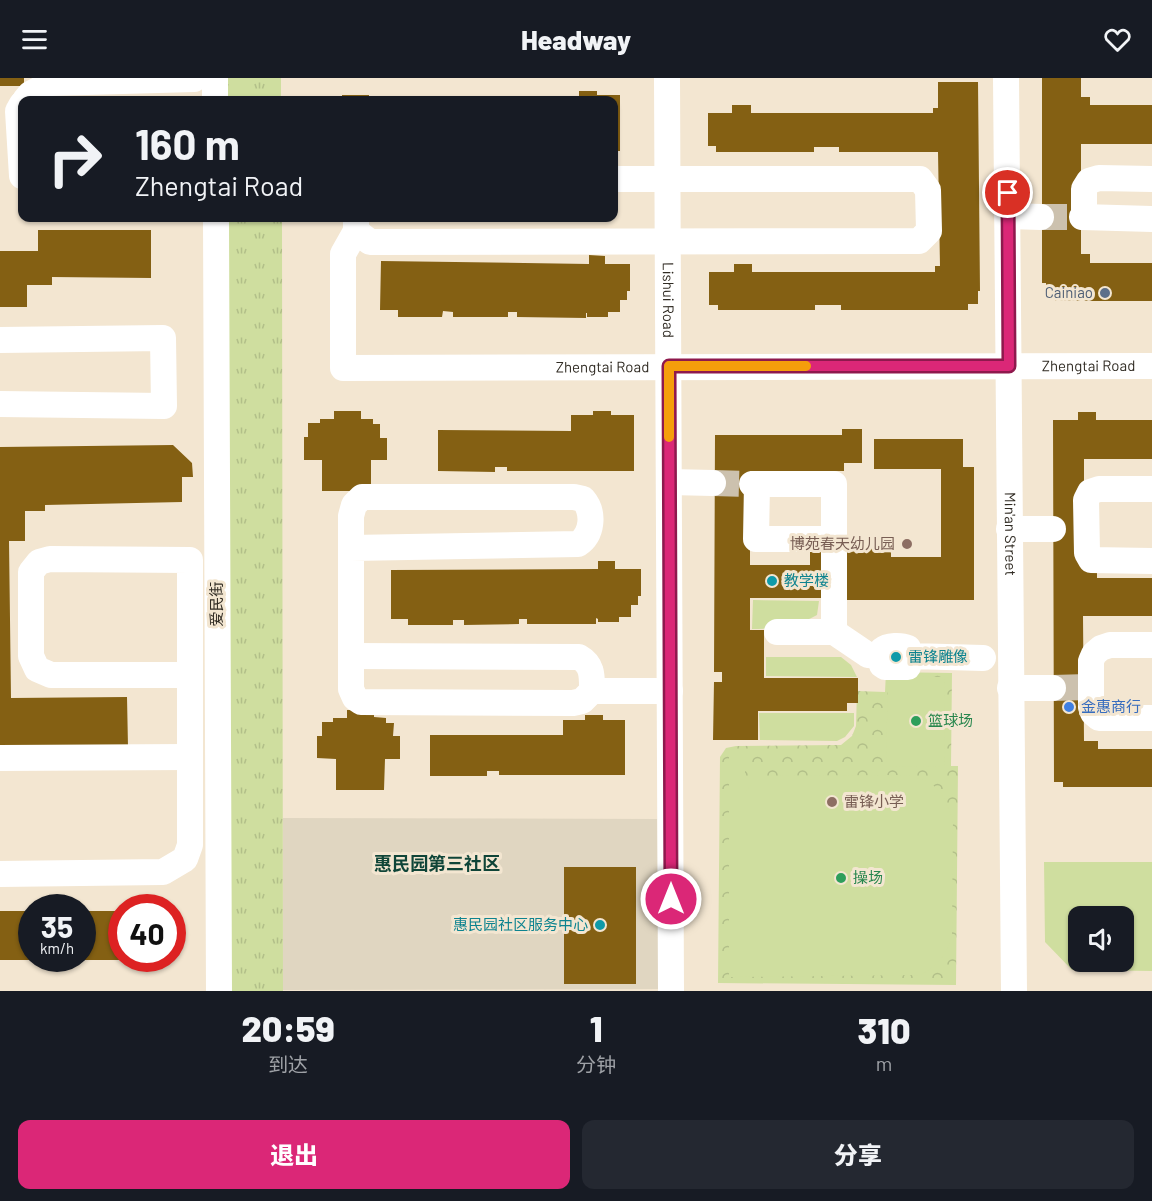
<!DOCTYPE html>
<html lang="zh">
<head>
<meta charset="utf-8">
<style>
	:root { --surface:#171b24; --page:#242831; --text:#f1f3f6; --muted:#9ea1a6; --accent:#db2777 }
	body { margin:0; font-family:Barlow,"Noto Sans SC",sans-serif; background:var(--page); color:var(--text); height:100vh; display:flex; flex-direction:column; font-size:22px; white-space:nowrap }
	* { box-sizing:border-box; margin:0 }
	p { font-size:20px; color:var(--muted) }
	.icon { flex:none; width:33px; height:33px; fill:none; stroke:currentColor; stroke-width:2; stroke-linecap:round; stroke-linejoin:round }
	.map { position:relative; height:913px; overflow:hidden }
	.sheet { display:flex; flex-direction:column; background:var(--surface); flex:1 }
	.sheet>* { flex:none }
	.guide { position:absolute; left:18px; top:18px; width:600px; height:126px; border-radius:12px; box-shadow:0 2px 4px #0004; background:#171b24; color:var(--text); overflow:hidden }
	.fabs { position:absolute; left:1068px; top:828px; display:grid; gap:12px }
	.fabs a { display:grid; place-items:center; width:66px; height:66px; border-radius:12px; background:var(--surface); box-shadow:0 2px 4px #0004; font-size:30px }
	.speed { position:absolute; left:18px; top:816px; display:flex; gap:12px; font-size:30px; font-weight:700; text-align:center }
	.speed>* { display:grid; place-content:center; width:78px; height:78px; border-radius:50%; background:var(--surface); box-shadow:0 2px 4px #0004; line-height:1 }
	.speed small { font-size:15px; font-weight:400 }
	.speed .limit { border:9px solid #d22; background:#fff; color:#111 }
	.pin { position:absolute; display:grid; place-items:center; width:51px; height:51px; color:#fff; margin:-26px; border:3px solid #fff; border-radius:50%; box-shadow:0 2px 6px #0007 }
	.me { position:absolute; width:66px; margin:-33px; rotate:0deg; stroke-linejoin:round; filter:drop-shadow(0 0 4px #0008) }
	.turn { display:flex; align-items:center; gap:21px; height:126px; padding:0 18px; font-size:27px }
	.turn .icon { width:78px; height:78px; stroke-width:2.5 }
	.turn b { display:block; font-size:42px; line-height:51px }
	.eta { display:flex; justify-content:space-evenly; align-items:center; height:102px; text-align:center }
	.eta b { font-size:36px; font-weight:800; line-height:42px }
	.primary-button { display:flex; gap:12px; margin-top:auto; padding:12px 18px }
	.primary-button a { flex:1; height:69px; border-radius:12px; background:var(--accent); color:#fff; font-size:24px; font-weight:800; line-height:69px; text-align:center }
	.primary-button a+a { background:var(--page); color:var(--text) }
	header { display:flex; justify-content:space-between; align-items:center; height:78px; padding:0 18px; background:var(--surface); font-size:27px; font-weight:800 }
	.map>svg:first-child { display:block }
</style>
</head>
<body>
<header><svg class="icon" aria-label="menu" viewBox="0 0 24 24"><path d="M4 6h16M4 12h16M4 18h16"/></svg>Headway<svg class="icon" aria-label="heart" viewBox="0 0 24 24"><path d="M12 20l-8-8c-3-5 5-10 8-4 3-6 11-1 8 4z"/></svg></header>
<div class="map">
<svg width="1152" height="913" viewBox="0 0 1152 913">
	<defs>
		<pattern id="grass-tufts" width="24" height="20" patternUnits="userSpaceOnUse" patternTransform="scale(1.5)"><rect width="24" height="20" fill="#cfde9f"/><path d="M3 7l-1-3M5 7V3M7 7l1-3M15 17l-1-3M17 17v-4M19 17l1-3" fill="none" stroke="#b2bf89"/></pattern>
		<pattern id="park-crowns" width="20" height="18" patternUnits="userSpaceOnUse" patternTransform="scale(1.5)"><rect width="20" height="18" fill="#cfde9f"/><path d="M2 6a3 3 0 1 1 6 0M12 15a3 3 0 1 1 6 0" fill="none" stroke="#b2bf89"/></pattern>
	</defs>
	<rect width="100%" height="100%" fill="#f3e6d1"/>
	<path fill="#e0d6c1" d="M283,740L657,741L660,911L283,912Z"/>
	<path fill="url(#grass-tufts)" d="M226,0H281V22H226Z
		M226,140H282L283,913H229Z"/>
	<path fill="url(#park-crowns)" d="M886,594L952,595L951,688H958L956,907L718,905L720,679L726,670L736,668L841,667L852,658L856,648L857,613L885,614Z"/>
	<path fill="#cfde9f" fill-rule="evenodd" d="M753,522L819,523L817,537C798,548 774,551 752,551Z
		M766,579H841L851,587L857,599L766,598Z
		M888,598L945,599L944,689L886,688Z
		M759,635H854V648L845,659L837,663L760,662Z
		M729,675H745V715L752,705L766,698L906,697L930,704L942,716L953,741L952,859C946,877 938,888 920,897L729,899Z
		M1044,784H1152V893L1072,892L1045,864ZM1124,838V884H1078V838Z"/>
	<path fill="#846013" d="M0,0H24V8H0Z
		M1042,0H1081V19H1090V27H1152V66H1081V176H1090V185H1152V223H1055V217H1046V205H1042Z
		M938,4H978L980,213H978V226H968V232H841V227H815V232H718V227H709V194H734V186H752V194H935V188H940L938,74H839V69H814V74H716V68H708V35H732V27H751V35H933V30H938Z
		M579,13H597V17H620V73H614V22H557V18H579Z
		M342,17H369V22H342Z
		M38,152H151V200L52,199V207H27V229H0V173H38Z
		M589,177L605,178V186H630V213H627V222H620V234H608V239H587V235H586V240L517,239V234H508V239H453V234L443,233L442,239H398V232H380L381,183L589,186Z
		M334,333H361V341H373V346H380V360H387V382H371V413H322V382H304V359H308V345H320V341H334Z
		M593,333H611V337H634V393H507V389H495V394L438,393V352L571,353V337H593Z
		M1078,334H1096V342H1152V381H1084V492H1097V500H1152V538H1083L1084,663H1098V671H1152V709H1063V704H1054L1053,342H1078Z
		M842,351H862V385H844V393H750V487H810V473L830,474V520H750V552H764V600H858V625H847V633H758V662H713L714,604H722V594H714L715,357H842Z
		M874,361H963V389H974V522H845V469H891V479H941V391H874Z
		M173,367L192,385L193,399H182V424L45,427V433H25V463H9L11,620L127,619L128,669L0,670V369Z
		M598,483H615V491H641V518H638V527H631V539H619V544H598V541L596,540V546H527V541H519V546L464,547V542H453V547H408V541H391V492L598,491Z
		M347,632H374V639L386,640V645H394L393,658H400V681H385L384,712H336V681L317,680V658H322V644H333V640H347Z
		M585,637H603V642H625V697H499V693H487V698H430V657H563V642H585Z
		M564,789H636V906H564Z
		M0,833H32V882H0Z
		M82,833H122V882H82Z"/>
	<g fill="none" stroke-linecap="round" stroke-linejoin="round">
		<path stroke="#ccc1ae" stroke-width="26" stroke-dasharray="26 13" stroke-linecap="butt" d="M1041,139H1082
			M713,405L752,406
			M1053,610L1085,609"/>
		<g stroke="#fff" stroke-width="26">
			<path d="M215,0V22"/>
			<path id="s1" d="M667,0L671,913"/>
			<path id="s2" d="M1006,0L1014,913"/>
			<path d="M25,22L30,16L51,5L194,1"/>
			<path d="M22,26L18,33L22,98"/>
			<path d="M1008,138L1041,139"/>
			<path d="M1082,139L1152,141"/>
			<path d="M1084,139V111L1089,103L1099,100L1152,101"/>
			<path d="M216,140L219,913"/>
			<path d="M356,140V153L370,164L919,163L929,153L928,112L920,101H614"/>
			<path id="s3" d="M356,153L343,176V290L1152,288"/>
			<path d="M0,262L163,260L164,328L0,326"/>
			<path d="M670,404L713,405"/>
			<path d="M752,406H834V554"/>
			<path d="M757,406L756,461H834"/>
			<path d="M1152,411H1099L1090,414L1086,422L1087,475L1091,482L1152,483"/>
			<path d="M1009,451H1053"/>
			<path d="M351,470L578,466C592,457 595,435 583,421L574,419H362L354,427L351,438V611L355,620L361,624L573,625L582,623L592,613H670"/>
			<path d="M777,554H834L868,577L882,578"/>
			<path d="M1152,567H1110L1101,570L1094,576L1091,583V629L1093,635L1099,640H1152"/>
			<path d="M352,578L579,579C593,587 592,598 592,613"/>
			<path d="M910,578L908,589H885L882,587V572C888,567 901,567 908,570L910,578L983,580"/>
			<path d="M1010,610H1053"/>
			<path d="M0,680L190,679"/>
			<path d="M0,796L163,794L185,781L190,767V482L50,481L39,484L31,494V578L37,591L51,597H190"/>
		</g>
	</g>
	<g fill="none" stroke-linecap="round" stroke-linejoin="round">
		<g stroke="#8e194d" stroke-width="15">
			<path id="route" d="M671,821L669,288H1009L1008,115"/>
		</g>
		<use href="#route" stroke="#db2777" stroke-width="10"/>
		<path stroke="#f59e0b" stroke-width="10" d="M669,359V288H806"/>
	</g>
	<circle fill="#5c6f8a" stroke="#f3e6d1" stroke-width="2" cx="1105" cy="215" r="6"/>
	<g fill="#8d6e63" stroke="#f3e6d1" stroke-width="2">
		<circle cx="907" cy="466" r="6"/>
		<circle cx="832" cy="724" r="6"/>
	</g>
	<g fill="#0f9aa8" stroke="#f3e6d1" stroke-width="2">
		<circle cx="772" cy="503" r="6"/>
		<circle cx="896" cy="579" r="6"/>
		<circle cx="600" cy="847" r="6"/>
	</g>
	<circle fill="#3f7fe0" stroke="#f3e6d1" stroke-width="2" cx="1069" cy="629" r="6"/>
	<g fill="#2e9e5b" stroke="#f3e6d1" stroke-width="2">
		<circle cx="916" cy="643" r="6"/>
		<circle cx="841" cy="800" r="6"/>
	</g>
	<g text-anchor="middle" stroke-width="6" stroke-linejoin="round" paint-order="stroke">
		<g font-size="15" fill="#4e5e75" stroke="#f3e6d1" text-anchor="end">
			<text x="1093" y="220">Cainiao</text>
		</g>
		<g font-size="15" fill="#302b23" stroke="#f3e6d1">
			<text dy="5" stroke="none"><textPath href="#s1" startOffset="222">Lishui Road</textPath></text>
			<text dy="5" stroke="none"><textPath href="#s3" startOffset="400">Zhengtai Road</textPath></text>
			<text dy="5" stroke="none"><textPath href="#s3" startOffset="886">Zhengtai Road</textPath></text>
			<text dy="5" stroke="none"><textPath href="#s2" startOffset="456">Min'an Street</textPath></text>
			<text transform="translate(217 526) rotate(-90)" y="5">爱民街</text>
		</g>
		<g font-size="15" fill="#785e54" stroke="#f3e6d1" text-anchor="end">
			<text x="895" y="471">博苑春天幼儿园</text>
			<text x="844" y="729" text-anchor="start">雷锋小学</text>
		</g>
		<g font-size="15" fill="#0d838f" stroke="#f3e6d1" text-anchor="start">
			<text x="784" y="508">教学楼</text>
			<text x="908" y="584">雷锋雕像</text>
			<text x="588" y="852" text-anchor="end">惠民园社区服务中心</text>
		</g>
		<g font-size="15" fill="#366cbe" stroke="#f3e6d1" text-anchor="start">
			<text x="1081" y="634">金惠商行</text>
		</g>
		<g font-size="15" fill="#27864d" stroke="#f3e6d1" text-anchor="start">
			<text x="928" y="648">篮球场</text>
			<text x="853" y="805">操场</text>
		</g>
		<g font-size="18" font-weight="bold" fill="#0f4538" stroke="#f3e6d1">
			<text x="437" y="792">惠民园第三社区</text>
		</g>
	</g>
</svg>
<div class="fabs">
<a><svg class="icon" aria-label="sound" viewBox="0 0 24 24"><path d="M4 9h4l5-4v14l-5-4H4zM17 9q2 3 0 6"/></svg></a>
</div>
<div class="speed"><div>35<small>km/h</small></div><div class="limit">40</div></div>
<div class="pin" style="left:1008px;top:115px;background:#d93025"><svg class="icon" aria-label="arrive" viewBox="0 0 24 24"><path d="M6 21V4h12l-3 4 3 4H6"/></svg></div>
<svg class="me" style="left:671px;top:821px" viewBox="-20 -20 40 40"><circle r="17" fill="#db2777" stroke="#fff" stroke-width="3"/><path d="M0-11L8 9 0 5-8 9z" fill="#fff"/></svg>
<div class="guide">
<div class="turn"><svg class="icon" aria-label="right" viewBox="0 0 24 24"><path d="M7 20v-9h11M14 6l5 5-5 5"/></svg><div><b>160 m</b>Zhengtai Road</div></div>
</div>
</div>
<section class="sheet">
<div class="eta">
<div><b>20:59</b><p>到达</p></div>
<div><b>1</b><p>分钟</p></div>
<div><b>310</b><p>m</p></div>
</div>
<div class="primary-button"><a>退出</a><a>分享</a></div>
</section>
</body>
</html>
